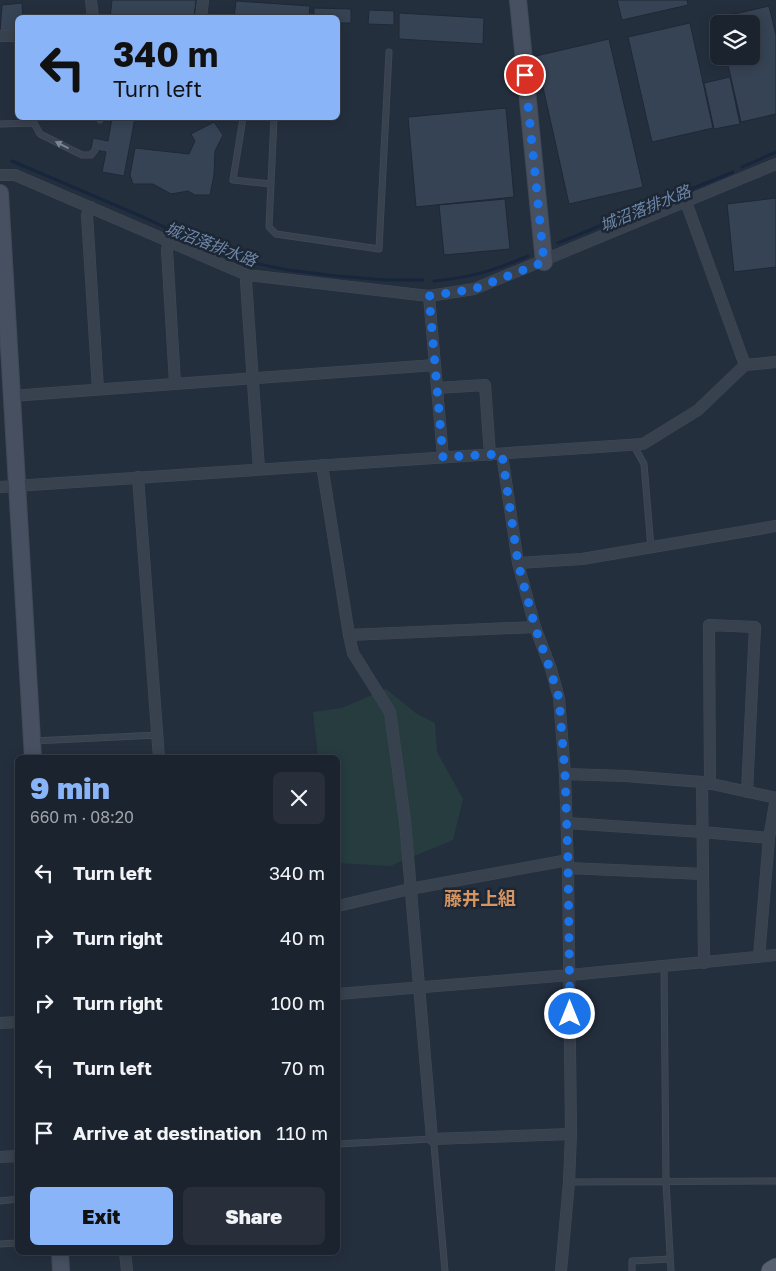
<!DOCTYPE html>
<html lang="en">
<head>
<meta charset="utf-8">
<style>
	:root { --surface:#1b232e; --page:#282f3a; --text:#f1f3f6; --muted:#a0a4aa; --line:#39404a; --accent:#8ab4f8 }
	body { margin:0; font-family:"Golos Text","Noto Sans JP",sans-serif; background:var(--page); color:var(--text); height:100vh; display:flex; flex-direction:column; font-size:19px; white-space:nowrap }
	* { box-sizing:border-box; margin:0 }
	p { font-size:16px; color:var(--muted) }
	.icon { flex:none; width:28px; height:28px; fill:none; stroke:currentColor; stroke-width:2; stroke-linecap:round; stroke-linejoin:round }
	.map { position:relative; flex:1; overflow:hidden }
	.drawer { position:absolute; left:15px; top:755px; width:325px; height:500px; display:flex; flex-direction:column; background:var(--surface); border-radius:8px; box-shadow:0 2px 12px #0003,0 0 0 1px var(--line) }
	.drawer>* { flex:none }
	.hud { position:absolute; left:15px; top:15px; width:325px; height:105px; border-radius:8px; box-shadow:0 2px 12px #0003,0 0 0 1px var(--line); background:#8ab4f8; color:#111; overflow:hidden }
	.buttons { position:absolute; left:710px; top:15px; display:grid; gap:10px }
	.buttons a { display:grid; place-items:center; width:50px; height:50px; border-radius:8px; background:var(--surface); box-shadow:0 2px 12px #0003,0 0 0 1px var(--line); font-size:25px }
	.pin { position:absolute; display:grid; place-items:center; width:42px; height:42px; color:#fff; margin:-21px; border:2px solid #fff; border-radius:50%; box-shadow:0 1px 5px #0007 }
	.me { position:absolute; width:55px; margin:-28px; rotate:0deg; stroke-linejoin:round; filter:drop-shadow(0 0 4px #0008) }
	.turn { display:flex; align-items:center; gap:18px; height:105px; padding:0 15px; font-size:22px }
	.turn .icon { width:65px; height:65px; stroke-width:2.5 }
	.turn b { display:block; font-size:35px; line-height:42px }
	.round { display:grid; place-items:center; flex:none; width:52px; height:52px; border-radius:8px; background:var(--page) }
	.summary { display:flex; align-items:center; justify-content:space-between; height:85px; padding:0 15px }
	h1 { font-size:30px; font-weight:800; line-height:38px; color:var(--accent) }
	.button { display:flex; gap:10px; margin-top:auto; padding:10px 15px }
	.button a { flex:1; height:58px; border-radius:8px; background:var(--accent); color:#111; font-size:20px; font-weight:800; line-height:58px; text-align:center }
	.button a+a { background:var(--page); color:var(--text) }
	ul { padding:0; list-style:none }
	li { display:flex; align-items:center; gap:15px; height:65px; padding:0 15px }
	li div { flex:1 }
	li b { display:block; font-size:19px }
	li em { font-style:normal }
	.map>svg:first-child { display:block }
</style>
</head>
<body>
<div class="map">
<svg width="776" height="1271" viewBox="0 0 776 1271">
	<rect width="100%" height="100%" fill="#242f3e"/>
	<path fill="#263c3f" d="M386,689L417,714L435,723L437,752L463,799L453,840L390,866L338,863V758L318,757L313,712L342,708Z"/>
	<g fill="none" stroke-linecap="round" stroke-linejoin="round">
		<path stroke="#17263c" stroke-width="3" d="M12,161L143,217L192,240L249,262L288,270L337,276L386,280H423
			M742,167L776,152
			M558,243L733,172
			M434,281C470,278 495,270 528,256"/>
	</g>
	<path fill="#364354" stroke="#1f2835" d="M112,0H196L194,18H110Z
		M617,0H687L688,5L622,20Z
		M236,1L310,6L309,18H234Z
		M22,3L23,18H18V31L0,32L2,5Z
		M769,6L776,35V114L741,122L726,56H751V24H719V25L717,18Z
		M314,8L351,9V23H338V18H314Z
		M369,10L394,11V25L368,24Z
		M399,13L484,18L483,44L399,39Z
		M690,23L713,128L652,142L628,37Z
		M609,39L643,187L569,204L536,56Z
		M730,77L740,124L714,129L704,83Z
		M506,108L514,197L416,207L408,117Z
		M112,118H135L124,176L102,172L106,152L91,149L93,138L108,141Z
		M214,122L223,135L215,151L214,175L210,195H195L188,191L171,194L153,184H133L130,175L135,148L189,154L195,141L191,134Z
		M776,198V267L734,272L727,204Z
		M505,199L510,249L444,255L439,205Z"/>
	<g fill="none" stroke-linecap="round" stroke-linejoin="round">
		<g stroke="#414a57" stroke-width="7">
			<path id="lane" d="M243,118L233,180L271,184
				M274,118L269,227L276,234L379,249L389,52
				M100,120L101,118
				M0,124L34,123L40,134L82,155H91L95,150
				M633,444L644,464L651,548
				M33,741L158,735
				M664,966L666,1182L671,1271
				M338,1144L432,1139L434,1145L445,1271
				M569,1182L776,1181
				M0,1201L18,1199
				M0,1244L18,1243
				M632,1271V1261L670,1259"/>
		</g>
		<g stroke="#414a57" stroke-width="12">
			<path id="street" d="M91,0L93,18
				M201,18L203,0
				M0,36H18
				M0,175H15L247,275L429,296L474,289L776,164
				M686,202L745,365
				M91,207L87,215L98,389
				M169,241L167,250L175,383
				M247,275L246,281L259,469
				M429,296L443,457
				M437,388L485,385L490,455
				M11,396L435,365
				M502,454L518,563L535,627L551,669L559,698L565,774L626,776L702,782L704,963
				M322,465L349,635L353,653L390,712L405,821L432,1139L571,1134
				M138,477L159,758
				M0,487L643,444L698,410L745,365L776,362
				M518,563L582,559L776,526
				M349,635L535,627
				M710,784L709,625L755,627L747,792
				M567,823L702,832L769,838L776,798L703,782
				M568,868L703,874
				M338,906L410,889L568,860
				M759,957L769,838
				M338,994L570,975L776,955
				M0,1023L18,1022
				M0,1157L18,1156
				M125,1252L127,1271
				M561,1271L569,1182L571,1134L568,868L565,774"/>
		</g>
		<g stroke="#414a57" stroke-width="18">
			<path id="secondary" d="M518,0L544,262
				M0,193L33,758
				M60,1252L61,1271"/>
		</g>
		<g stroke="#414a57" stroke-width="20">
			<path id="primary" d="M771,1271L776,1268"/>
		</g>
		<use href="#lane" stroke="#38414e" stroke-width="5.5"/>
		<use href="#street" stroke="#38414e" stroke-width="11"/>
		<use href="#secondary" stroke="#465061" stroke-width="16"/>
		<use href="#primary" stroke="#56606e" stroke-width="19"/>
	</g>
	<defs><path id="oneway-solid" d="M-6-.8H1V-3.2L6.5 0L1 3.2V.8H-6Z" transform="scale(1.25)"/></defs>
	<use fill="#7c8592" href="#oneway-solid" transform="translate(62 145) rotate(-153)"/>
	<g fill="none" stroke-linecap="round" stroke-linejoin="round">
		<path stroke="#1a73e8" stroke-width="9" stroke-dasharray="0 16.2" d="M525,75L544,262L474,289L429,296L443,457L502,454L518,563L535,627L550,669L559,698L565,774L568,860L570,1014"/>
	</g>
	<g text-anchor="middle" stroke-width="5" stroke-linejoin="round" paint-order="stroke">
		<g font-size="16" font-style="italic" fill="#6d86a8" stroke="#1d2633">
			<text transform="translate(645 208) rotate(-22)" y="6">城沼落排水路</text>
			<text transform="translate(211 244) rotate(21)" y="6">城沼落排水路</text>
		</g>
		<g font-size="18" font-weight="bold" fill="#d59563" stroke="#1d2633">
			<text x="480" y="905">藤井上組</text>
		</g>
	</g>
</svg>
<div class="buttons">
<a><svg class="icon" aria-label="layers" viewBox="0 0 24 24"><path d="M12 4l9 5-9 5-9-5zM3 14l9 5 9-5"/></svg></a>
</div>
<div class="pin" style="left:525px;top:75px;background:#d93025"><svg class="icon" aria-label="arrive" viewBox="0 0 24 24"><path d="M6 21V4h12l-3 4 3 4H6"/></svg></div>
<svg class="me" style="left:570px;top:1014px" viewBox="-20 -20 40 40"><circle r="17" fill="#1a73e8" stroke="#fff" stroke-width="3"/><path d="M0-11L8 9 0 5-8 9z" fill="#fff"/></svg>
<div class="hud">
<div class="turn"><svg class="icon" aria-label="left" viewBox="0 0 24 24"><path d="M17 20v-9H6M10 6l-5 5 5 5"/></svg><div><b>340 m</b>Turn left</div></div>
</div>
<section class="drawer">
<div class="summary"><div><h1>9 min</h1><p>660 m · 08:20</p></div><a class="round"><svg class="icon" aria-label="close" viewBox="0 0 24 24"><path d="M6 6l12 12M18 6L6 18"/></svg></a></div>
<ul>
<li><svg class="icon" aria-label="left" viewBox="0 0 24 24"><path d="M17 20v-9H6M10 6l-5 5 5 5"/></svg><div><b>Turn left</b></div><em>340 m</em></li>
<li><svg class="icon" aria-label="right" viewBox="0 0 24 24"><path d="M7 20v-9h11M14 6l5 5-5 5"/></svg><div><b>Turn right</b></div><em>40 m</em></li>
<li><svg class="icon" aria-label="right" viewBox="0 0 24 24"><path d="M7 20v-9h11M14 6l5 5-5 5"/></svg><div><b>Turn right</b></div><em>100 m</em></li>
<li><svg class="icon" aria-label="left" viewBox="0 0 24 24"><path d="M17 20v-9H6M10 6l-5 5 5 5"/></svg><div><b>Turn left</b></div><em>70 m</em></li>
<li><svg class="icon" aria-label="arrive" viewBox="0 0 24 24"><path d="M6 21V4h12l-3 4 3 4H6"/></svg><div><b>Arrive at destination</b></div><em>110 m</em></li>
</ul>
<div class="button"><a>Exit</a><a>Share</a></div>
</section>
</div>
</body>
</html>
